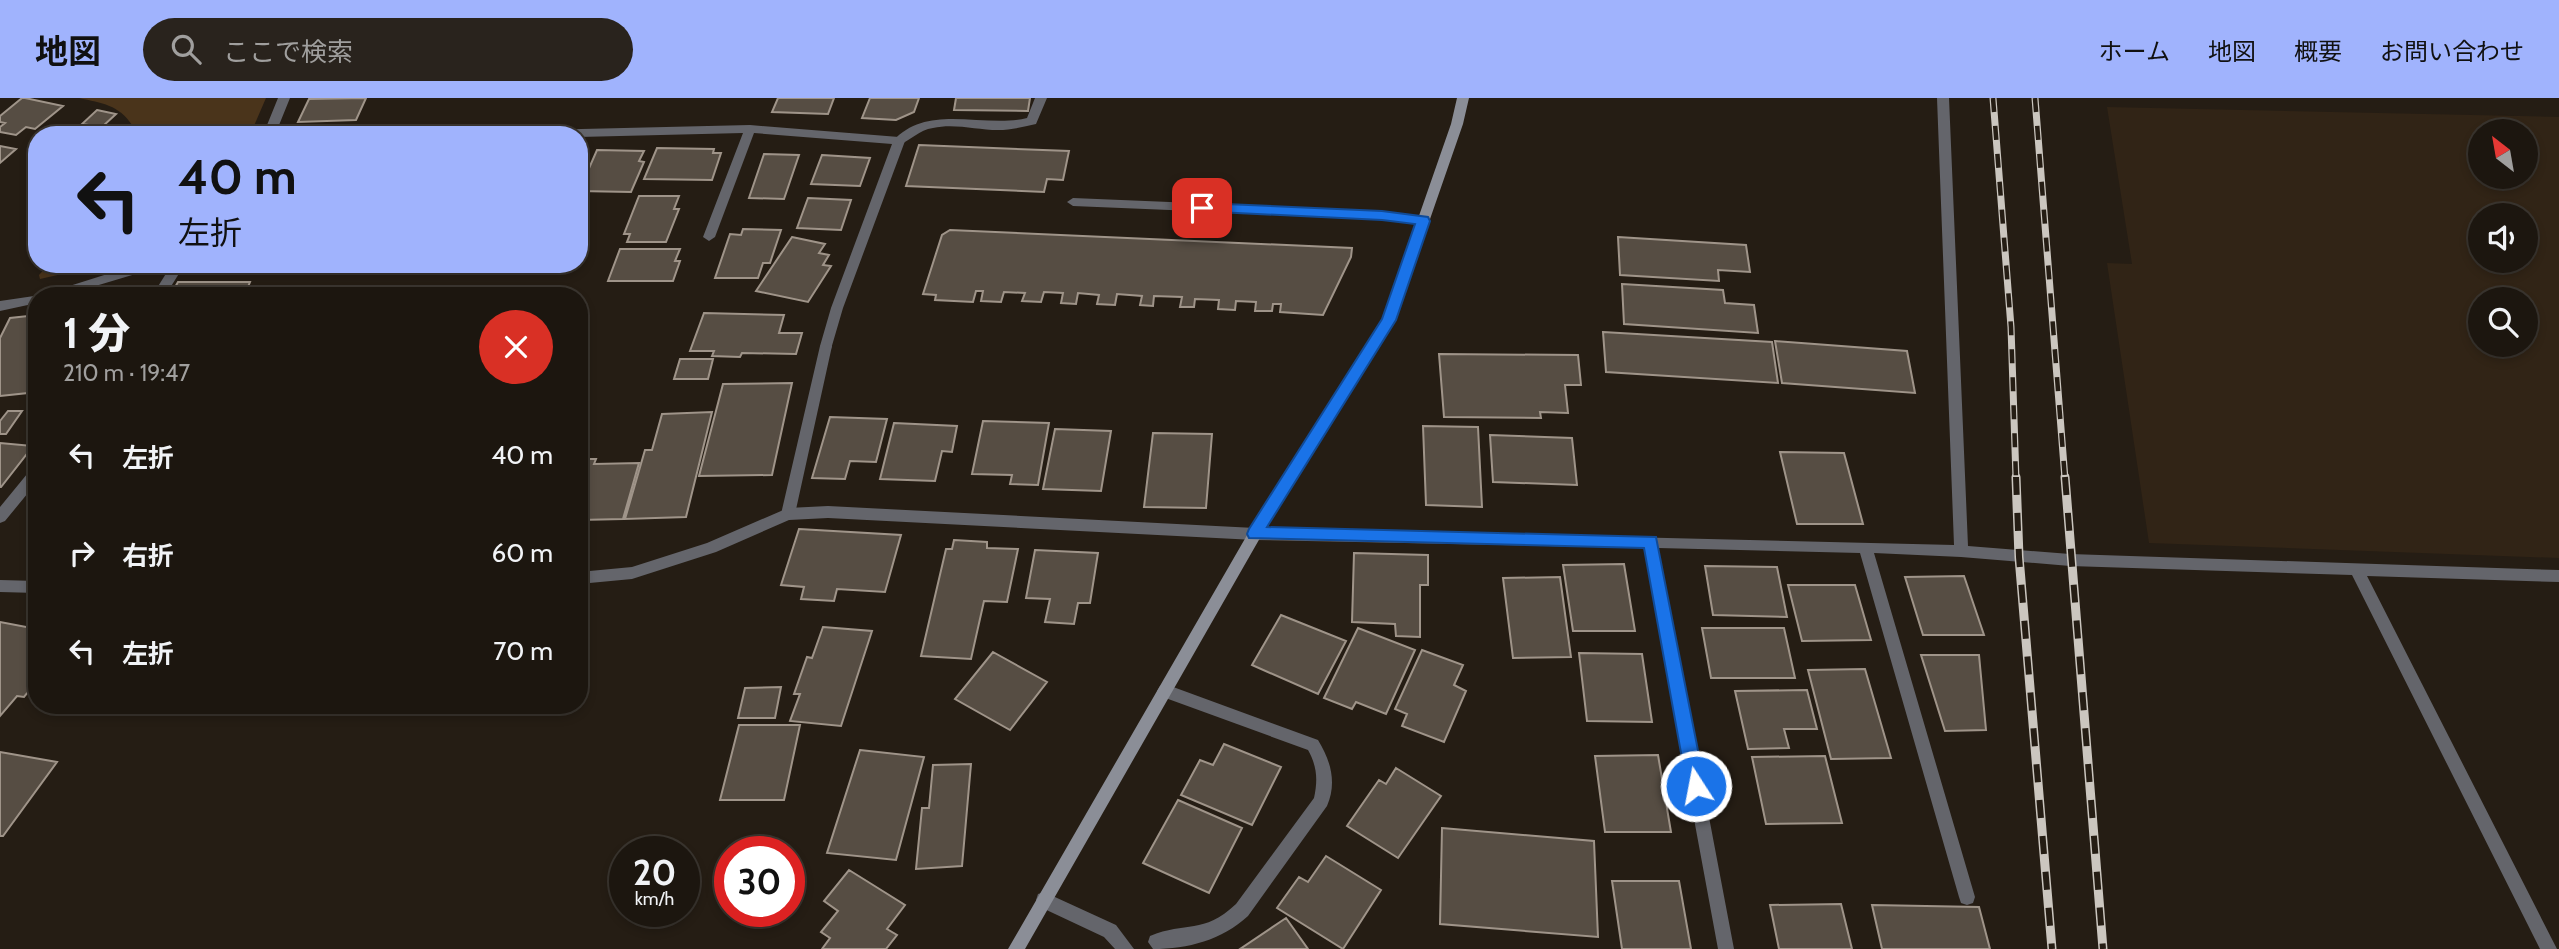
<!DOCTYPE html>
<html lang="ja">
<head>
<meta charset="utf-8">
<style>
	:root { --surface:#1c160f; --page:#29231d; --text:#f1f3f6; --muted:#a09f9e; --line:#3a352f; --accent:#a0b3fd }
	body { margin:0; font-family:Cabin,"Noto Sans JP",sans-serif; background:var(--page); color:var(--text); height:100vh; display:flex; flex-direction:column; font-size:26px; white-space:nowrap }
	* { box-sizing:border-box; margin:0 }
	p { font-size:23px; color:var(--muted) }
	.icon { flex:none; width:38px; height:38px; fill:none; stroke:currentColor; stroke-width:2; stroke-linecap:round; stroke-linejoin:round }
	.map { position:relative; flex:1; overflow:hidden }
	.drawer { position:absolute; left:28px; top:189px; width:560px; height:427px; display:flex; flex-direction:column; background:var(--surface); border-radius:28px; box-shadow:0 4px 10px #0003,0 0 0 2px var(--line) }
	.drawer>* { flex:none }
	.guide { position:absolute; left:28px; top:28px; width:560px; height:147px; border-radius:28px; box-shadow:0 4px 10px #0003,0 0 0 2px var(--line); background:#a0b3fd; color:#111; overflow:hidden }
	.needle { width:46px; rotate:329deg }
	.tools { position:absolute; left:2468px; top:21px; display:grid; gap:14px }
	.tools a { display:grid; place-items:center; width:70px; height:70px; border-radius:50%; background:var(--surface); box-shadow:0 4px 10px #0003,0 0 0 2px var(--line); font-size:35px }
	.speed { position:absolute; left:609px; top:738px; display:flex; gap:14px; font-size:35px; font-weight:700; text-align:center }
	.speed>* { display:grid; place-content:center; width:91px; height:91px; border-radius:50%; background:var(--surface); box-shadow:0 4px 10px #0003,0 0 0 2px var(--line); line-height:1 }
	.speed small { font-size:18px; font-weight:400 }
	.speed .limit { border:10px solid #d22; background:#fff; color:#111 }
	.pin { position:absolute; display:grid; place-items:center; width:60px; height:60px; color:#fff; margin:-30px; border-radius:14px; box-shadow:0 4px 10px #0006 }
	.me { position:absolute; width:77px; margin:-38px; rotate:349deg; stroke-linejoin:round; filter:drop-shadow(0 0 5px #0008) }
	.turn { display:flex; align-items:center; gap:24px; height:147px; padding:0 35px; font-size:32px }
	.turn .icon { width:91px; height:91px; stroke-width:2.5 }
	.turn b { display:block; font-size:49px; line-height:60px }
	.round { display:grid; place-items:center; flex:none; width:74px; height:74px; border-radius:37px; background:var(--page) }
	.overview { display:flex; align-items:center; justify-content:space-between; height:119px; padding:0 35px }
	h1 { font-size:42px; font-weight:800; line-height:52px }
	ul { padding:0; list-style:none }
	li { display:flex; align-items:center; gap:21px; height:98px; padding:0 35px }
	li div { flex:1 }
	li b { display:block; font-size:26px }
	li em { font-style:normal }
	header { display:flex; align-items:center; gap:42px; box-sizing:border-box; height:98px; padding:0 35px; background:var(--accent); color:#111 }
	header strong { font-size:33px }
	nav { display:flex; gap:38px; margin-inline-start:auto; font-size:24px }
	.search { width:490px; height:63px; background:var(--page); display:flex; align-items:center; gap:18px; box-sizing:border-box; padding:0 24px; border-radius:38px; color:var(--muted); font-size:26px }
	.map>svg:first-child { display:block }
</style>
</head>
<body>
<header>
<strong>地図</strong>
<div class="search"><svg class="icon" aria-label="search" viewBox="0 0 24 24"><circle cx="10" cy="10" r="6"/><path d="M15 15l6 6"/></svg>ここで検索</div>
<nav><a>ホーム</a><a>地図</a><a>概要</a><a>お問い合わせ</a></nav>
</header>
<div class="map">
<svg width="2559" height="851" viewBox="0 0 2559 851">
	<rect width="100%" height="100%" fill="#251d14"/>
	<path fill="#312416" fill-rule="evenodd" d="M2107,9L2559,19V460L2149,445L2107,165L2132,166ZM2480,33H2525V79H2480ZM2480,117H2525V163H2480ZM2480,201H2525V247H2480Z"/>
	<path fill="#4a341b" d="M79,0H266L250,37H130L132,27C119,7 102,5 79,0Z
		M49,166H106L40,181L39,177Z"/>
	<path fill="#564d43" stroke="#9f9489" stroke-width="2" d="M22,0H25L63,8L35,31L26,29L16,37L0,34V29L5,25L0,24V18Z
		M366,0L356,22L298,24L309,1Z
		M778,0H834L828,16L772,14Z
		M870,0H919L914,14L896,22L862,20Z
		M956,0H1030L1028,13L954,12Z
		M97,12L116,16L102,29L82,26Z
		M919,47L1069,53L1063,82L1047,81L1044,94L906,88Z
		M0,48L16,51L0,65Z
		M657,50L714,51L713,55H721L712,82L644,81Z
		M597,52L644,53L639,63L644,64L631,94L579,93Z
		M764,56L799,57L784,101L749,100Z
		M822,57L870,60L860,88L811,86Z
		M639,98H679L674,111H679L666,144H627L630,136H624Z
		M808,100L851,102L841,132L797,130Z
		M743,131L781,132L770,165H763L758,180H715L730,136L741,137Z
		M950,132L1352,150L1351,159L1323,217L1280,214L1281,206H1273L1272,213H1255L1256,204L1236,203L1235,212L1218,211L1219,202L1195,201L1194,209H1180L1182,199L1154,198L1153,208L1140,207L1142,198L1117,196L1115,207L1097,206L1099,197L1078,195L1076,206L1061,205L1063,195L1044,194L1041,204L1022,203L1025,195L1004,194L1001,204L981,203L983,193H976L973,204L935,202L936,197L923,196L942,137Z
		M792,139L825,146L819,155L829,157L823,167L831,168L808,204L756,193Z
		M1618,139L1746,147L1750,174L1718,172L1719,183L1620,177Z
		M620,151H680L675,163H680L673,183H608Z
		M339,166L336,173L300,172L303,168L236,167Z
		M371,166H542L541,170L369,169Z
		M178,184H250L248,189L294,188L289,198H170Z
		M1622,186L1723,192L1725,205L1754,207L1758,235L1624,226Z
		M704,215L784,217L779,235H802L796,256L742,255L740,259L712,258L714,253H690Z
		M37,217V294L0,298V240L10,220Z
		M1603,234L1772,244L1778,285L1606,274Z
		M1775,243L1907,253L1915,295L1782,285Z
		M1439,256L1578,257L1581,287H1565L1568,315L1540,314L1541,320L1444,319Z
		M680,261H713L708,281H674Z
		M792,285L772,377L699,378L723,286Z
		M8,313H22L6,336H0V323Z
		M712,314L686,419L625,421L645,352H652L662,316Z
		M830,319L887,321L876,364L850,363L845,381L812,380Z
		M983,323L1049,325L1038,387L1010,386L1012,377L972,376Z
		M894,325L957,328L952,354L942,353L935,383L880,381Z
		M1423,328L1478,329L1482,409L1426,407Z
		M1055,331L1111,333L1101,393L1043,391Z
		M1153,335L1212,336L1206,410L1144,409Z
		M1490,337L1572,340L1577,387L1493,384Z
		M0,345L33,348L1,389H0Z
		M1780,354L1844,355L1863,426H1797Z
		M579,361H596L594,366L639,365L623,421L579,422Z
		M799,431L901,437L885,494L837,491L834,503L801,501L804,489L781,487Z
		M954,442L987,444V450L1018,451L1007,504L984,503L971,561L921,558L946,451H952Z
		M1035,452L1098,455L1090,505H1078L1074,526L1045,524L1050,501L1026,500Z
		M1354,455L1428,457V487H1420V539L1396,538L1395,526L1352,524Z
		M1624,466L1635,533H1573L1563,467Z
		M1705,468L1777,469L1787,519L1713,517Z
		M1964,478L1984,537H1923L1905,479Z
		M1560,479L1571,559L1513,560L1503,480Z
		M1788,487H1855L1871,542L1802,543Z
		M1281,517L1346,543L1318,596L1252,567Z
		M0,524L37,531V583L24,599L17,598L0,618Z
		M823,529L872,533L841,628L790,623L800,596H794L807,559L812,560Z
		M1358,530L1415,552L1386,616L1356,604L1352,611L1324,600Z
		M1702,530H1784L1795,580H1711Z
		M1422,552L1463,567L1454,587L1466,593L1444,644L1402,628L1407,616L1395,611Z
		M993,554L1047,584L1010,632L955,601Z
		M1579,555L1642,556L1652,624L1587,623Z
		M1921,557H1979L1986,632L1945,633Z
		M1865,571L1891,660L1831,661L1808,572Z
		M781,589L775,620H738L745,590Z
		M1807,592L1817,631H1784L1789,650L1748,651L1735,593Z
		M739,627H800L784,702H720Z
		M1224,646L1281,669L1252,727L1181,697L1200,662L1213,667Z
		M860,652L924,659L896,762L827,755Z
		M0,654L57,664L3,738H0Z
		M1658,657L1671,734H1605L1595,658Z
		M1825,658L1842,725L1766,726L1752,659Z
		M971,666L962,768L916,771L922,710H929L933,667Z
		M1396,670L1441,698L1398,760L1347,728L1379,682L1386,686Z
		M1178,702L1242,730L1209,795L1143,765Z
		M1442,730L1594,743L1598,839L1440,826Z
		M1326,758L1381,792L1343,851L1277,810L1299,779L1308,784Z
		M849,772L905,807L887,831L897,837L886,851H822L830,840L821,834L838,813L824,803Z
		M1612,783H1679L1691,851H1622Z
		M1841,806L1852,851H1779L1770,807Z
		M1872,807L1979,809L1990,851H1882Z
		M1286,820L1308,851H1240Z"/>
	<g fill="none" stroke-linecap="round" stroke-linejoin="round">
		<path fill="#64656b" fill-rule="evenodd" d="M278,0H290L275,37H263Z
			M1035,0H1047L1036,26C1023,29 1011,32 998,32C977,32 954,25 933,30C919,32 911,42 899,47L893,43C928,4 984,31 1027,20Z
			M1073,100L1382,113L1423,119L1429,123L1423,127L1382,121L1073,108L1067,104Z
			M172,166H185L165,198H152Z
			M826,243L832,248L795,416L793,420H783L781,416L820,248Z
			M37,369V384L5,423L0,425V409L32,370Z
			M1044,794L1116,827L1134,851H1115L1104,839L1038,808L1036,802L1038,796Z"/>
		<path fill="#64656b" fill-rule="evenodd" d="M1937,0H1949L1968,448L2070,456L2559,472V484L2367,478L2557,851H2540L2352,477L2070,468L1961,459L1874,455L1975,799L1973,805L1967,807L1961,805L1959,799L1860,455L1658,450L1734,851H1718L1644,450L1255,442L828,420L789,422L716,454L632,481L579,486V474L632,469L707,445L788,410L828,408L1255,430L1954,447Z
			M750,27L899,39L905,43L843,210L831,251H821L820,248L831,210L892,46L754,35L715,139L709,143L703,139L743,35L579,39V37H495L500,33Z
			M139,166H161L159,169L62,198H37V205L0,213V203L41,197Z
			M0,482L37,483V495L0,494Z
			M1165,586L1318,642C1331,663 1337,685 1327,708L1248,818C1222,842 1188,851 1153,851L1148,844L1150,838C1186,823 1203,837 1236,806L1314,700C1318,682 1317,668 1308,652L1160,598L1157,593L1160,588Z"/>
		<path fill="#8b8e97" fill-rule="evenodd" d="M1457,0H1469L1463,26L1395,222L1260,440L1025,851H1008L1250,432L1383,221L1451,26Z"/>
		<g stroke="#cbc6bf" stroke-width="7">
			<path id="rail-far1" d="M1993,0L2011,229L2016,381
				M2035,0L2065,381"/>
		</g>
		<g stroke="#cbc6bf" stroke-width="9">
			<path id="rail" d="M2016,379L2019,459L2052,851
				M2065,379L2103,851"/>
		</g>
		<use href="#rail-far1" stroke="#251d14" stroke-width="4.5" stroke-dasharray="14" stroke-linecap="butt"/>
		<use href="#rail" stroke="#251d14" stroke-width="6" stroke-dasharray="18" stroke-linecap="butt"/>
	</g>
	<path fill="#1a73e8" stroke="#114b97" stroke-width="2" d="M1202,105L1382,113L1428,119L1430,123L1396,222L1267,429L1656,439L1705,688L1702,694L1696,696L1689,694L1687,688L1644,450L1249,440L1247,436L1249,431L1382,221L1415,126L1382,122L1197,113V106Z"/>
</svg>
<div class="tools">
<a><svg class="needle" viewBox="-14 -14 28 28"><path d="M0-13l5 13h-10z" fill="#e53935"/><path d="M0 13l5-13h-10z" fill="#a09f9e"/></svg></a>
<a><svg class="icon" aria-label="sound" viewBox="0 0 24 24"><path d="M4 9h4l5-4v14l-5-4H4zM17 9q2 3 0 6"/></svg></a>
<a><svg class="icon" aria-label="search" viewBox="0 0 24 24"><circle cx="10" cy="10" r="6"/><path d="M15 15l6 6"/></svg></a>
</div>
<div class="speed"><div>20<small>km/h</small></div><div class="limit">30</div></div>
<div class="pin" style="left:1202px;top:110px;background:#d93025"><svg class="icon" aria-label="arrive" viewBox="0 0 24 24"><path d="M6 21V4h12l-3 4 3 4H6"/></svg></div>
<svg class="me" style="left:1696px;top:688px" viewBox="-20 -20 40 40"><circle r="17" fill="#1a73e8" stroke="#fff" stroke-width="3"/><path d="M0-11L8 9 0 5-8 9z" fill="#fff"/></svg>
<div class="guide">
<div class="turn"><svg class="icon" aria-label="left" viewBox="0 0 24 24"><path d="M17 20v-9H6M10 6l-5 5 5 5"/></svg><div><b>40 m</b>左折</div></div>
</div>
<section class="drawer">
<div class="overview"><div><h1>1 分</h1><p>210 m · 19:47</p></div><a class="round" style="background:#d93025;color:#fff"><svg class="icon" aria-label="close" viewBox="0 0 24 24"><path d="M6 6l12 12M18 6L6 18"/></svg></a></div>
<ul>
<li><svg class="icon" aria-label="left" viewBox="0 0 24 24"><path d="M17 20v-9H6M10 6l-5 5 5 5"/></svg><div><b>左折</b></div><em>40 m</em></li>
<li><svg class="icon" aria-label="right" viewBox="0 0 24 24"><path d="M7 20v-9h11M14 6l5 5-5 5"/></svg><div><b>右折</b></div><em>60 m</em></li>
<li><svg class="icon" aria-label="left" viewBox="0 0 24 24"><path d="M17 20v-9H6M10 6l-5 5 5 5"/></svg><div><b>左折</b></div><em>70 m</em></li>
</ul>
</section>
</div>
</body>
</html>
